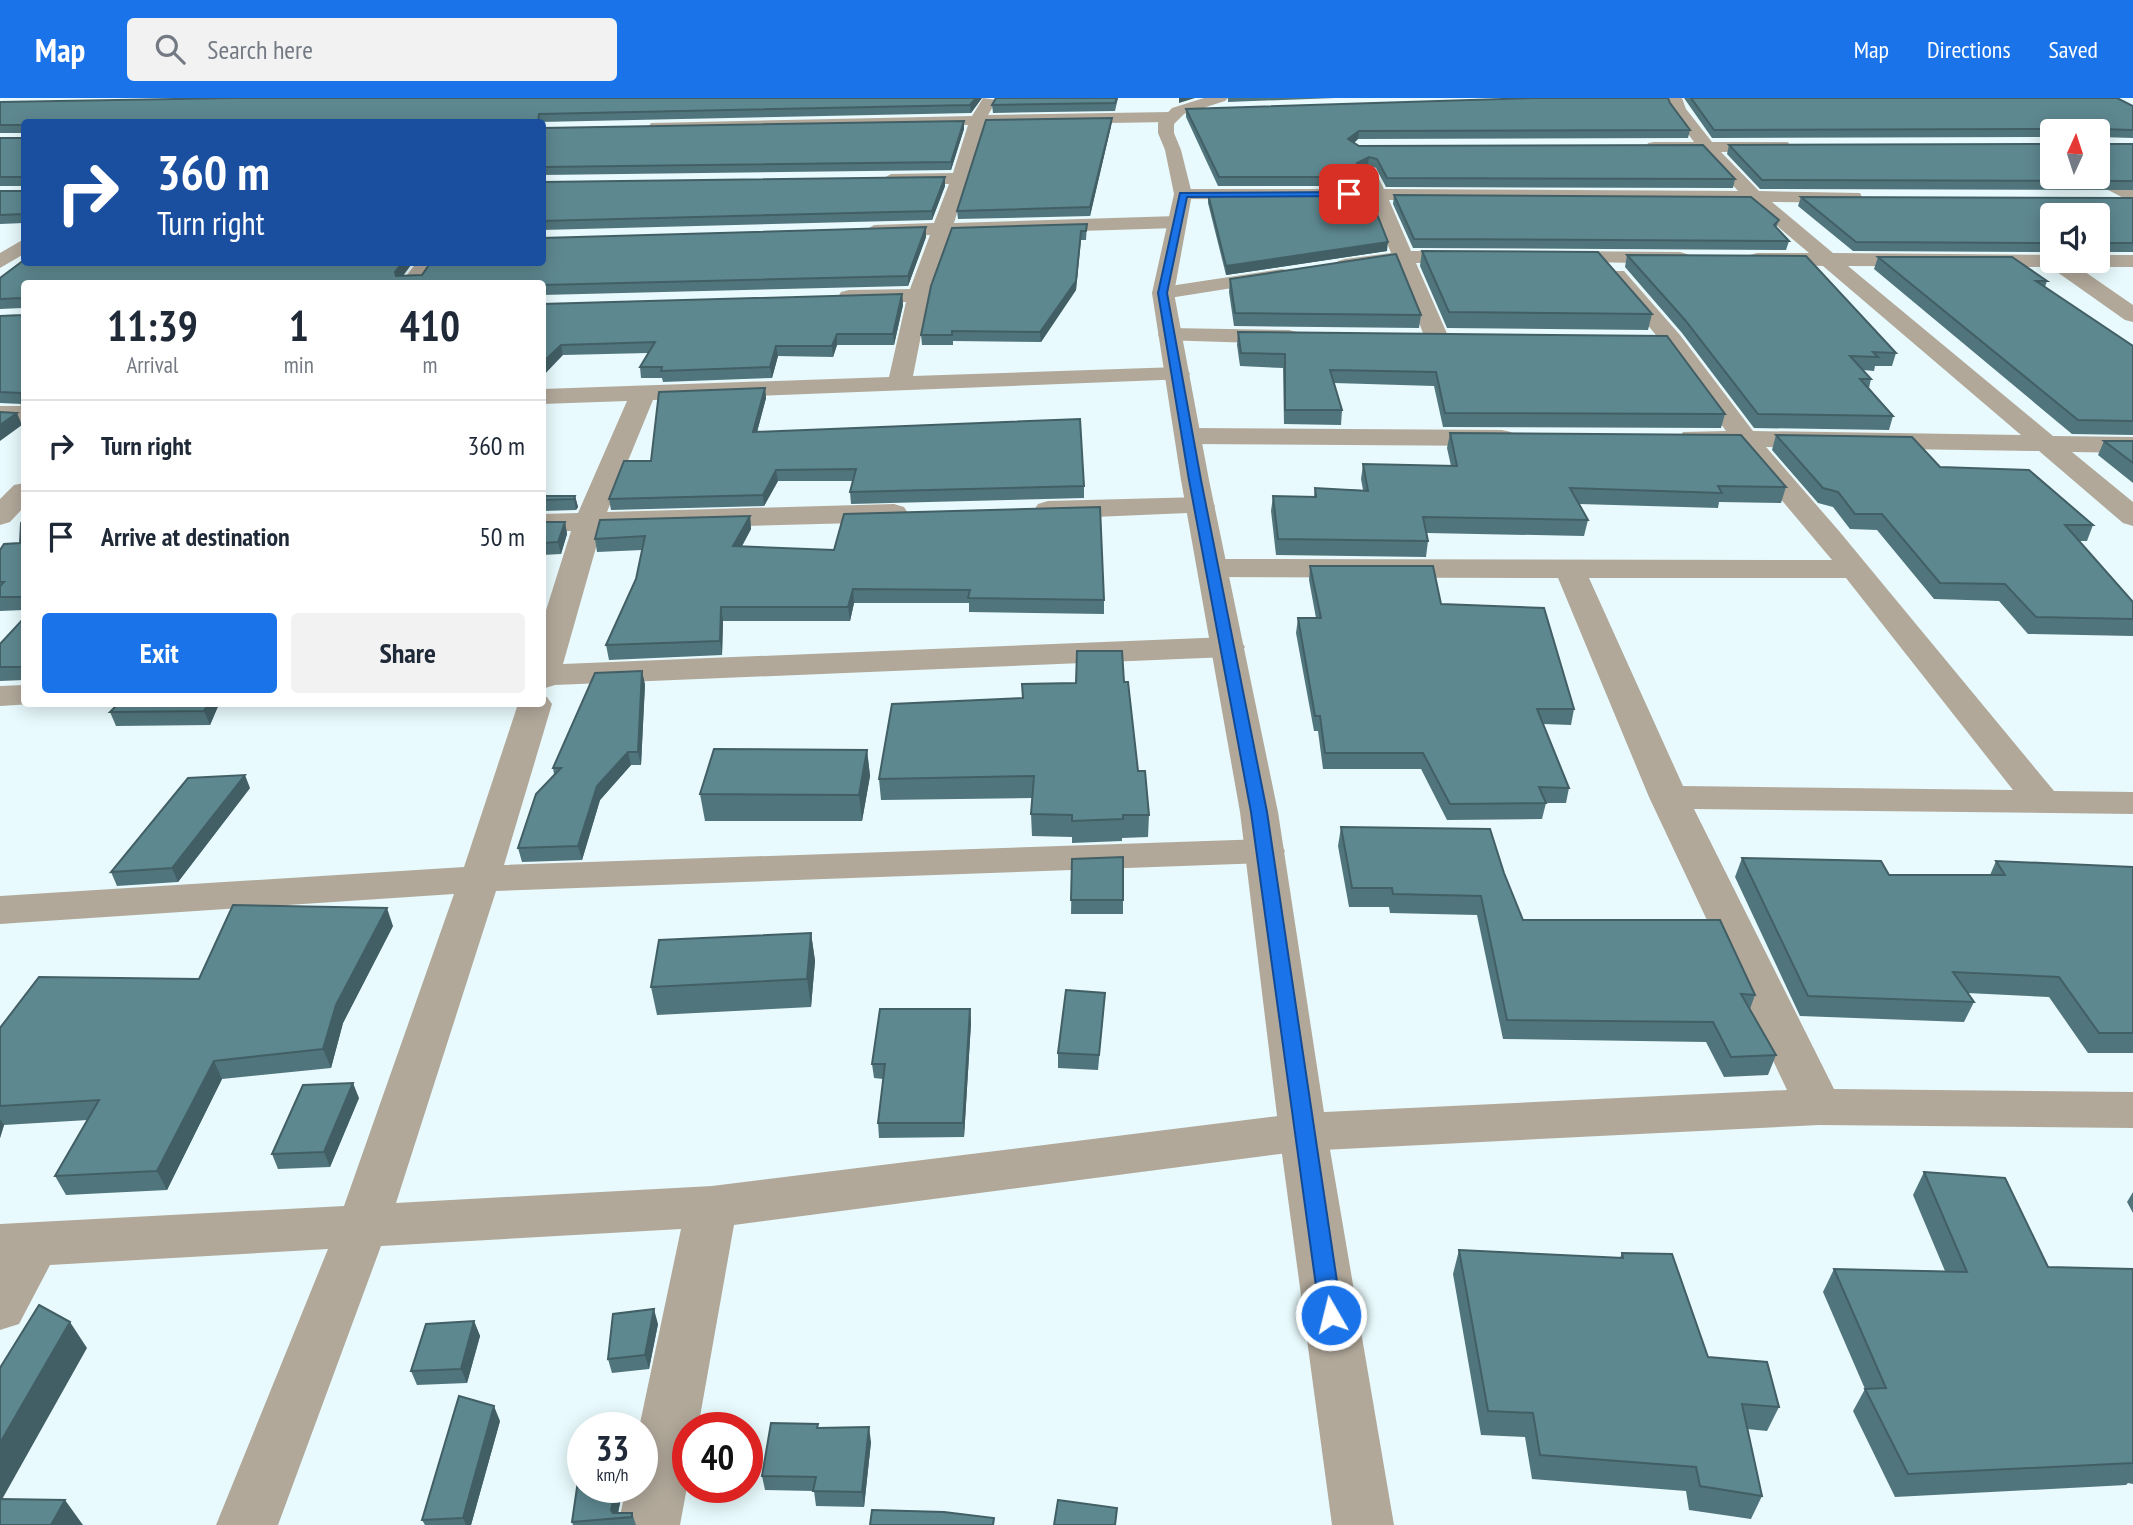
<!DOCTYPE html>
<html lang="en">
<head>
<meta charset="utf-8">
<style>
	:root { --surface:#fff; --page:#f2f2f3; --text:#1f2937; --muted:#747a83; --line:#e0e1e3; --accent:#1a73e8 }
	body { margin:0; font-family:"PT Sans Narrow",sans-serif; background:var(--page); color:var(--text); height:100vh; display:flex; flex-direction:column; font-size:26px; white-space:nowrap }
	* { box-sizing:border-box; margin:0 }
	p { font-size:23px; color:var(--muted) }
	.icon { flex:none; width:38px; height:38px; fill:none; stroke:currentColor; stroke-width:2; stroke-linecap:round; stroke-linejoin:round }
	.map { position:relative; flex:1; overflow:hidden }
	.side { position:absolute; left:21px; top:182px; width:525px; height:427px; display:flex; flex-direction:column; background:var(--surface); border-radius:7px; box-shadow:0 4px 18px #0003 }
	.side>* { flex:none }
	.guide { position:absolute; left:21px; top:21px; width:525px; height:147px; border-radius:7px; box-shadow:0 4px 18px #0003; background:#1a4fa0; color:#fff; overflow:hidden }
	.needle { width:46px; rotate:3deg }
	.controls { position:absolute; left:2040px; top:21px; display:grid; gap:14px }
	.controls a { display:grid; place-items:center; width:70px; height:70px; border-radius:7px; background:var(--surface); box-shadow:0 4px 18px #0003; font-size:35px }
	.speed { position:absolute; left:567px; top:1314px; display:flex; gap:14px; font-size:35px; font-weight:700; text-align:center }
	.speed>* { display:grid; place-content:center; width:91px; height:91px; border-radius:50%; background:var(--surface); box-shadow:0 4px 18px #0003; line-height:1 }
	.speed small { font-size:18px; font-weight:400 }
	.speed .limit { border:10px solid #d22; background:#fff; color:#111 }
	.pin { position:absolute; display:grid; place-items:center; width:60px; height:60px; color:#fff; margin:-30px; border-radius:14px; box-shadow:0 4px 10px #0006 }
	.me { position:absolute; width:77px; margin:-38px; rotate:352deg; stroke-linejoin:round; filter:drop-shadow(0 0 5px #0008) }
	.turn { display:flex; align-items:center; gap:24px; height:147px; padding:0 21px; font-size:32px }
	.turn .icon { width:91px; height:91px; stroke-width:2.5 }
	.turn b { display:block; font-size:49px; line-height:60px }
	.eta { display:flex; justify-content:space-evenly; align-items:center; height:119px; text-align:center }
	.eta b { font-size:42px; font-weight:700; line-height:49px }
	.primary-button { display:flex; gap:14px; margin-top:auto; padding:14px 21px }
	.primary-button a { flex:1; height:80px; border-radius:7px; background:var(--accent); color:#fff; font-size:28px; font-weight:700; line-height:80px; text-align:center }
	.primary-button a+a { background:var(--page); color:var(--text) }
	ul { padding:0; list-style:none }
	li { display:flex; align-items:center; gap:21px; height:91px; padding:0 21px; border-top:2px solid var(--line) }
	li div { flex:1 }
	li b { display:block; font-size:26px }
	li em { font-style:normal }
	header { display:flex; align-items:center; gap:42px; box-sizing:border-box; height:98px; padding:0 35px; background:var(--accent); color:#fff }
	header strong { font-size:33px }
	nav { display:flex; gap:38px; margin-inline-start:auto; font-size:24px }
	.search { width:490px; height:63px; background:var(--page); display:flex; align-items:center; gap:18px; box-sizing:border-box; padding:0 24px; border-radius:7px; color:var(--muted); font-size:26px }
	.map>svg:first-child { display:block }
</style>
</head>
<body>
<header>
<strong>Map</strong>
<div class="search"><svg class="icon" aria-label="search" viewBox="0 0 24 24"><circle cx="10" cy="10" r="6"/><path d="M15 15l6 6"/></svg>Search here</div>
<nav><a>Map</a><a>Directions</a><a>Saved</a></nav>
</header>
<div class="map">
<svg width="2133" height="1427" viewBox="0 0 2133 1427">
	<rect width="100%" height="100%" fill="#e8fafd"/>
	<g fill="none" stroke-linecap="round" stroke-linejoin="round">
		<path fill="#b1a89a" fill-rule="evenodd" d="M983,0L997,2L988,17L1170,14L1178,19L1170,24L984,27L954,125L1177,118L1187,124L1177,130L950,137L929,197L913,278L1178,269L1187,271L1190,276L1187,281L653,302L607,414L894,406L904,409L908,415L904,421L894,424L601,432L563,566L1228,539L1240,542L1245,549L1240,556L1228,559L555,587L542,591V525L571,433L542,434V416L578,415L627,303L542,306V291L889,279L906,204L849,206L841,204L838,199L841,194L849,192L910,191L930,137L874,139L864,133L874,127L934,125L949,86H891L882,81L891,76L953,75L968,27L657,33L649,28L651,25L972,18Z
			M1666,0H1682L1686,11L1712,44H1788L1790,48L1788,52L1782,53L1721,54L1759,93L1860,95L1862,99L1853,105L1772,104L1833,155L2053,157V163H2098V157H2133V169H2078L2133,207V224L2125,222L2050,169L1848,168L2053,338L2133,339V355L2072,354L2133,404V428L2123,425L2039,353L1766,349L1839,433L2054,693L2133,694V716L1694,711L1834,991L2133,994V1030L1819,1027L1303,1053L734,1127L698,1330H688V1384L680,1427H618L626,1390H642V1330H639L681,1131L381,1148L278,1427H216L328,1151L50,1167L19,1226L0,1232V1126L344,1108L454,796L0,826V798L464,769L518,606H542V597L547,599L552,606L504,767L1265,741L1279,744L1285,753L1279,762L1265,765L496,793L396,1105L712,1088L1303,1015L1787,992L1649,699L1558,480L1212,479L1201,476L1197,470L1201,464L1212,461L1832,462L1737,349L1683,346L1679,340L1683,334L1726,333L1664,247L1607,177L1610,173H1624L1680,237L1753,333L2021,337L1823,168L1750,165L1747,161L1750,157L1757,155H1809L1749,104L1389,102L1411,153H1473L1480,155L1483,159L1480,163L1473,165H1416L1449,240L1445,245H1429L1425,240L1396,166L1345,173L1338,171L1335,167L1338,163L1345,161L1391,155L1370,102L1183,101L1174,96L1183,91H1366L1359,75L1368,70L1374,71L1384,91L1738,93L1703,54L1648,53L1646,49L1648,45L1654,44H1694L1670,11ZM1589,480H1846L2013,692L1683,688Z
			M2098,74L2133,92V105L2091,83L2088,79H2098Z
			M24,141V156L0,170V155Z
			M1551,153L1680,154L1687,156L1690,160L1687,164L1680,166L1544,163L1541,159L1544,155Z
			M417,164H438L422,186H400Z
			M1282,171L1289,173L1292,177L1289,181L1163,201L1155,200L1152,195L1155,190L1163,189Z
			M1169,230L1289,232L1297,234L1301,239L1297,244L1289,246L1161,242L1158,237L1161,232Z
			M0,308H24V324H0Z
			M1189,330L1502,332L1511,334L1515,340L1511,346L1502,348L1189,346L1180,344L1176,338L1180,332Z
			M24,385V409L10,424L0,427V401L14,387Z
			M1201,399L1211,402L1215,408L1211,414L1048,421L1038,418L1034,412L1038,406L1048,403Z
			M24,587V606H32L0,608V588Z"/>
		<path fill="#b1a89a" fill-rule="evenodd" d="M1204,0H1228L1225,3L1184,16L1174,26V35L1181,52L1192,96L1174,195L1209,382L1278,714L1327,1034L1394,1427H1332L1279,1034L1240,714L1181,382L1152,195L1174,96L1165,52L1158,35V25L1172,10Z"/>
	</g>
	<path fill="#51757c" d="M982,0L971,15L540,24H24V125L0,126V93H22V88H0V40H23V35H0V4Z
		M1118,0L1115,13L993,15L992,7Z
		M1228,0H1335L1228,4Z
		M1684,0H2117L2133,8V40L2099,39V43L2101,46H2133V92L1760,91L1727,56L1729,47L2053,79L2098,33H2053V39L1712,40Z
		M1670,5L1690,32L1688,40L1358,41L1354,45L1359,48L1735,81L1733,90L1386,89L1376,70L1368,67L1360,72L1363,79L1362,88H1218L1186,19V11Z
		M1112,20L1111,28L1090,118L958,121L957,113Z
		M542,30L964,31L951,72L542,77Z
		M542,84L945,88L932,122L542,132Z
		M1208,96L1387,153L1226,177L1208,105Z
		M1394,97L1779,122L1776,130L1789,143L1786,152L1413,150L1393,106Z
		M1801,99L2133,100V154H2098V117H2053V154L1853,153L1798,108Z
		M1087,126L1086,142H1081L1076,192L1041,244L953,243V247H922L921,237Z
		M926,139L908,188L542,197V186H24V318L22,311V306L0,305V218L22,217V210L0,211V180L413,164L403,178L422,177Z
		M1422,153L1652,216L1648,232L1447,230L1420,168Z
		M1627,157L1896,255L1892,268H1875L1874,273L1863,272L1871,281L1869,290L1893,318L1889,332L1754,330L1682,235L1625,169Z
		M1878,159L2047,183L2045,189L2133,248V337L2072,336L1874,171Z
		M1230,181L1421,217L1419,230L1234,228L1229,194Z
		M902,196L903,207L894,247H837L833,259L778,258L772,280L663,284L662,280H641L640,269L648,255L563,257L542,206Z
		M1238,234L1725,316L1721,330L1443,329L1434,288L1334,285L1342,312L1341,327L1284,326L1283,270L1240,268L1237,247Z
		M765,290L766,300L757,334L1084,388V400L851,406L850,394L853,383H778L764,408L611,412L609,401L651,363Z
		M1450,335L1786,389L1781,405L1719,404L1718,410L1579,406L1588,422L1584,438L1427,435L1428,443L1426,459L1276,457L1271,413L1273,398L1314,399L1315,390L1363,392L1361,381L1363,366L1451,368L1447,350Z
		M1776,337L1940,369L2093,427L2087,443H2079L2133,504V538L2028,536L1999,503L1934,501L1877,432L1850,431L1833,409L1818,405L1772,352Z
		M2104,343H2133V385L2098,357Z
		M542,398H575L578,409L576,412L542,413Z
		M750,418L751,431L742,448L1104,502V516L969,514V505H854L850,523H723L722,557L609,562L606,547L636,481L642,452L597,454L595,441Z
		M24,421V512L0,513V452L20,445Z
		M542,424H565L567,436L561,456L542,457Z
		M1310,468L1441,506L1574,611L1571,627L1543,626L1569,690L1566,705H1546L1542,721L1447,722L1421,671H1323L1318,633H1314L1296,535L1298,520H1316L1309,482Z
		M24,520V582L0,583V546Z
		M1124,584L1138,673L1149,717L1148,739L1122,740V743L1072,745V739L1032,738L1031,716L1032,700L881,702L879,681L1023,600Z
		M645,586L641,667H631L600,702L582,762L522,764L518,750L554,676L553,670Z
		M219,606L210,627L116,628L110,614Z
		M867,652L870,678L862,723H705L700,696Z
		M250,690L178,784L117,788L111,774Z
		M1341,729L1504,775L1523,822L1755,897L1750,911L1776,957L1768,977L1724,979L1706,944L1503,941L1477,817L1390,815L1389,809H1349L1338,748Z
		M1742,760L1889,777H1990L1996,763L2133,769V955H2088L2049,899L1967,895L1974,904L1964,924L1800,918L1735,779Z
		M1072,761L1123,802V816H1071Z
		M393,828L343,925L331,970L222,981L167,1092L66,1097L55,1078L88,1022L4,1027L0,1040V930L199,881Z
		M811,835L815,863L811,909L657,917L651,889Z
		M1104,909L1098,972L1058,970V955Z
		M970,911L971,925L964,1039L879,1040L878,1025L883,981L874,980L872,966Z
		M359,1000L330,1069L278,1071L272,1056Z
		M1924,1074L2048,1169L2133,1171V1386L2128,1385L2126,1387L1895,1399L1853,1313L1865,1291L1823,1194L1834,1171L1945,1173L1913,1097Z
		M2133,1094V1115L2127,1104Z
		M1459,1152L1620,1160L1622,1155L1708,1259L1779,1309L1767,1333L1747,1331L1762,1398L1751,1421L1689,1412L1686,1393L1532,1381L1525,1339L1481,1337L1453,1176Z
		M474,1223L480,1238L467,1285L417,1287L411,1273Z
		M658,1226L649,1271L612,1275L608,1261Z
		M500,1323L471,1427H425L422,1422Z
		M818,1326V1330L871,1344L864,1409L816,1408L814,1393L765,1392L762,1378Z
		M623,1390L618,1415H632L636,1427H573L572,1424Z"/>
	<path fill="#425f65" d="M976,0H982L971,15L970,7Z
		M1179,0H1195L1179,5Z
		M1112,20L1111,28L1090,118V109Z
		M964,23V31L951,72V64Z
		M1359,33L1358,41L1348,50V41Z
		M1369,59L1368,67L1357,74V65Z
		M945,79V88L932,122V113Z
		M926,129V139L908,188V178Z
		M1081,133L1076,192L1041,244L1040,234Z
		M1388,144L1387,153L1226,177V168Z
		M403,164H413L398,184L395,174Z
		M902,196L903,207L894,247L893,236Z
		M837,236V247L833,259L832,248Z
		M561,247L563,257L542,279V265Z
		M776,248L778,258L772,280L770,269Z
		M765,290L766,300L754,345L753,334Z
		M17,315L22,327L0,343V327Z
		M776,372L778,383L764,408L763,397Z
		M575,398L578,409L576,412L574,401Z
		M750,418L751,431L735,461L733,448Z
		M565,424L567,436L561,456L558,444Z
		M853,491L854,505L850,523L848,509Z
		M721,509L723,523L722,557L720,543Z
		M642,573L645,586L641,667L638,654Z
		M208,606H219L210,627L204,613Z
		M867,652L870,678L862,723L859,697Z
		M628,654L631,667L600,702L582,762L578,748L597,688Z
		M245,677L250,690L178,784L172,770Z
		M387,810L393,828L343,925L331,970L323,951L336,907Z
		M811,835L815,863L811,909L807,881Z
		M970,911L971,925L964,1039L963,1025Z
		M214,963L222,981L167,1092L157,1073Z
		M353,985L359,1000L330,1069L324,1054Z
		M0,1021L4,1027L0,1040Z
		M654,1211L658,1226L649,1271L645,1257Z
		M474,1223L480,1238L467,1285L461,1271Z
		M70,1224L87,1250L0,1405V1345Z
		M494,1308L500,1323L471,1427H466L463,1420Z
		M869,1329L871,1344L864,1409L862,1394Z
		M616,1390H623L617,1420L611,1412Z
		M65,1402L83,1427H51Z"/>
	<path fill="#5e8890" stroke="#425f65" stroke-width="2" d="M233,0H976L970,7L539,16L538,24H24V116L0,117V93H22V79H0V40H23V27H0V4Z
		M996,0H1117L1115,5L992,7Z
		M1534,0H1668L1670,5L1690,32L1359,33L1348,41L1359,48L1703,47L1735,81L1387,80L1377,61L1369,59L1357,65L1363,79H1219L1186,11Z
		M1691,0H2117L2133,8V32L2101,31L2099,43L2101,46H2133V83L1762,82L1729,47L2053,46V79H2098V33H2058L2056,31L1714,32Z
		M1112,20L1090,109L957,113L986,22Z
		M964,23L951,64L542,69V30Z
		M945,79L932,113L542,123V84Z
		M1208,96H1369L1388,144L1226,168Z
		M1394,97L1751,99L1779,122L1774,127L1789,143L1414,141Z
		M1801,99L2133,100V145H2102L2098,149V117H2053V145L1856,144Z
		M1087,126L1086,133H1081L1076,183L1040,234L952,233V237H921L931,188L952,130Z
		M926,129L908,178L542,187V186H24V309L22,311L21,295L0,294V218L22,217V200L0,201V180L24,162V164H403L395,174L396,178L422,177L431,164H542V140Z
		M1422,153L1598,154L1652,216L1449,214Z
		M1396,156L1421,217L1235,215L1230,181Z
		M1627,157L1806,158L1896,255L1873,254L1878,259L1850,258L1871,281H1860L1893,318L1758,316L1685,222Z
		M1878,159H2012L2047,183H2036L2133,248V323L2078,322Z
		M902,196L893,236H837L832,248H776L770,269L661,273L662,269H640L655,244L561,247L542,265V206Z
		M1238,234L1667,238L1725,316L1445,315L1436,274L1330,272L1342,312H1285V256L1241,255Z
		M765,290L753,334L1080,321L1084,388L850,394L856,371L776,372L763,397L609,401L624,363H651L659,294Z
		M0,314L17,315L0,327Z
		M1450,335L1741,337L1786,389L1718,388L1722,395L1570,390L1588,422L1423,419L1428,443L1278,441L1273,398L1316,399L1315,390L1368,393L1363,366L1457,368Z
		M1776,337L1912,339L1940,369L2029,372L2093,427H2065L2133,504V521L2036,519L2005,486L1940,485L1882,416H1855L1838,394L1823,390Z
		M2104,343H2133V365Z
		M542,398H575L574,401L542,402Z
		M1100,409L1104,502L968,500L970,492L853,491L848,509H721L720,543L606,547L636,481L645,438L595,441L600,422L750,418L733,448L834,452L844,416Z
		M24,421V499H0V488L4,484H0V452L4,446L20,445L21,425Z
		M542,424H565L558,444L542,445Z
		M1310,468H1433L1441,506L1544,510L1574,611H1537L1569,690L1539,689L1546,705L1450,706L1423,655H1325L1320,618H1315L1298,520H1321Z
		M24,520V569H0V546Z
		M1077,553H1122L1124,584H1128L1138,673H1145L1149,717H1123V721L1072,723V717L1031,716L1034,678L879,681L892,606L1023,600L1022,586L1076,585Z
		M642,573L638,654H628L597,688L578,748L518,750L536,696L561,670H553L595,575Z
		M118,606H208L204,613L110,614Z
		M714,651L867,652L859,697L700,696Z
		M245,677L172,770L111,774L188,680Z
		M1341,729L1490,731L1504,775L1523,822H1720L1755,897L1741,896L1776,957L1731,959L1713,924L1507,922L1481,798L1393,796L1392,790H1352Z
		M1123,759V802H1071L1072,761Z
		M1742,760L1881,763L1889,777H2005L1996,763L2133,769V935H2099L2059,879L1953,874L1974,904L1808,898Z
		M233,807L387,810L336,907L323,951L214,963L157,1073L55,1078L99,1002L0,1008V930L39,879L199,881Z
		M811,835L807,881L651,889L659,842Z
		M1066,892L1105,895L1099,957L1058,955Z
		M880,911H970L963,1025H878L885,966H872Z
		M353,985L324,1054L272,1056L303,987Z
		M1924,1074L2005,1080L2048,1169L2133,1171V1365L1908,1376L1865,1291L1886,1290L1834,1171L1967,1174Z
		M1459,1152L1623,1160L1622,1155L1672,1156L1708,1259L1767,1264L1779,1309L1742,1306L1762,1398L1700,1388L1696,1369L1540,1357L1533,1315L1488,1313Z
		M39,1207L70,1224L0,1345V1270Z
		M654,1211L645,1257L608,1261L613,1216Z
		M474,1223L461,1271L411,1273L426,1226Z
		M459,1298L494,1308L463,1420L422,1422Z
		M771,1325L818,1326L817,1330L869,1329L862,1394L813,1393L816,1379L762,1378Z
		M580,1369H583V1390H616L611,1412L613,1415H632V1419L572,1424Z
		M0,1401L65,1402L51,1427H0Z
		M1058,1402L1117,1410L1115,1427H1054Z
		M872,1412L944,1414L994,1420L993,1427H870Z"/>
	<path fill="#1a73e8" stroke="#114b97" stroke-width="2" d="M1349,94L1351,98L1187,99L1167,195L1201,382L1267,714L1342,1217L1339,1224L1331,1227L1323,1224L1320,1217L1251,714L1189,382L1158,195L1180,95Z"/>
</svg>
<div class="controls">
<a><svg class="needle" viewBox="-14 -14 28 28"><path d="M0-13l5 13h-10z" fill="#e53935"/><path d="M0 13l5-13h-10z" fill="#747a83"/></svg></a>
<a><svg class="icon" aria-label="sound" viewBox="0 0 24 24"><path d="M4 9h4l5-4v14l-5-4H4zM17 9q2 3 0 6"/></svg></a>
</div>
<div class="speed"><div>33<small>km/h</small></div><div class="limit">40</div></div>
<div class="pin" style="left:1349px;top:96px;background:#d93025"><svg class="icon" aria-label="arrive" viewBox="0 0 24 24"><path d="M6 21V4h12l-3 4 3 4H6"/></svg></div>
<svg class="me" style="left:1331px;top:1217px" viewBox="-20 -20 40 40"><circle r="17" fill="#1a73e8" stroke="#fff" stroke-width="3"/><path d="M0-11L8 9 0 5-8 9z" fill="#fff"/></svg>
<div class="guide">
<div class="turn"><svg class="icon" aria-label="right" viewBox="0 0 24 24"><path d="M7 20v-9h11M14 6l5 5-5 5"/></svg><div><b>360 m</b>Turn right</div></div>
</div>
<section class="side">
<div class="eta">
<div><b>11:39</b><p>Arrival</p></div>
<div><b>1</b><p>min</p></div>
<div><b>410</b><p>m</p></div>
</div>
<ul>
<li><svg class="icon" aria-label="right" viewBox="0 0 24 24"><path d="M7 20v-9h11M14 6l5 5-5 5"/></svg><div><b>Turn right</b></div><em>360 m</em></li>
<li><svg class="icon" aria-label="arrive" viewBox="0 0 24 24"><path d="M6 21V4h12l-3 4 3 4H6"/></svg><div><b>Arrive at destination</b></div><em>50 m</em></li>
</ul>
<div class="primary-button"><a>Exit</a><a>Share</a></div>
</section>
</div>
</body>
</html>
